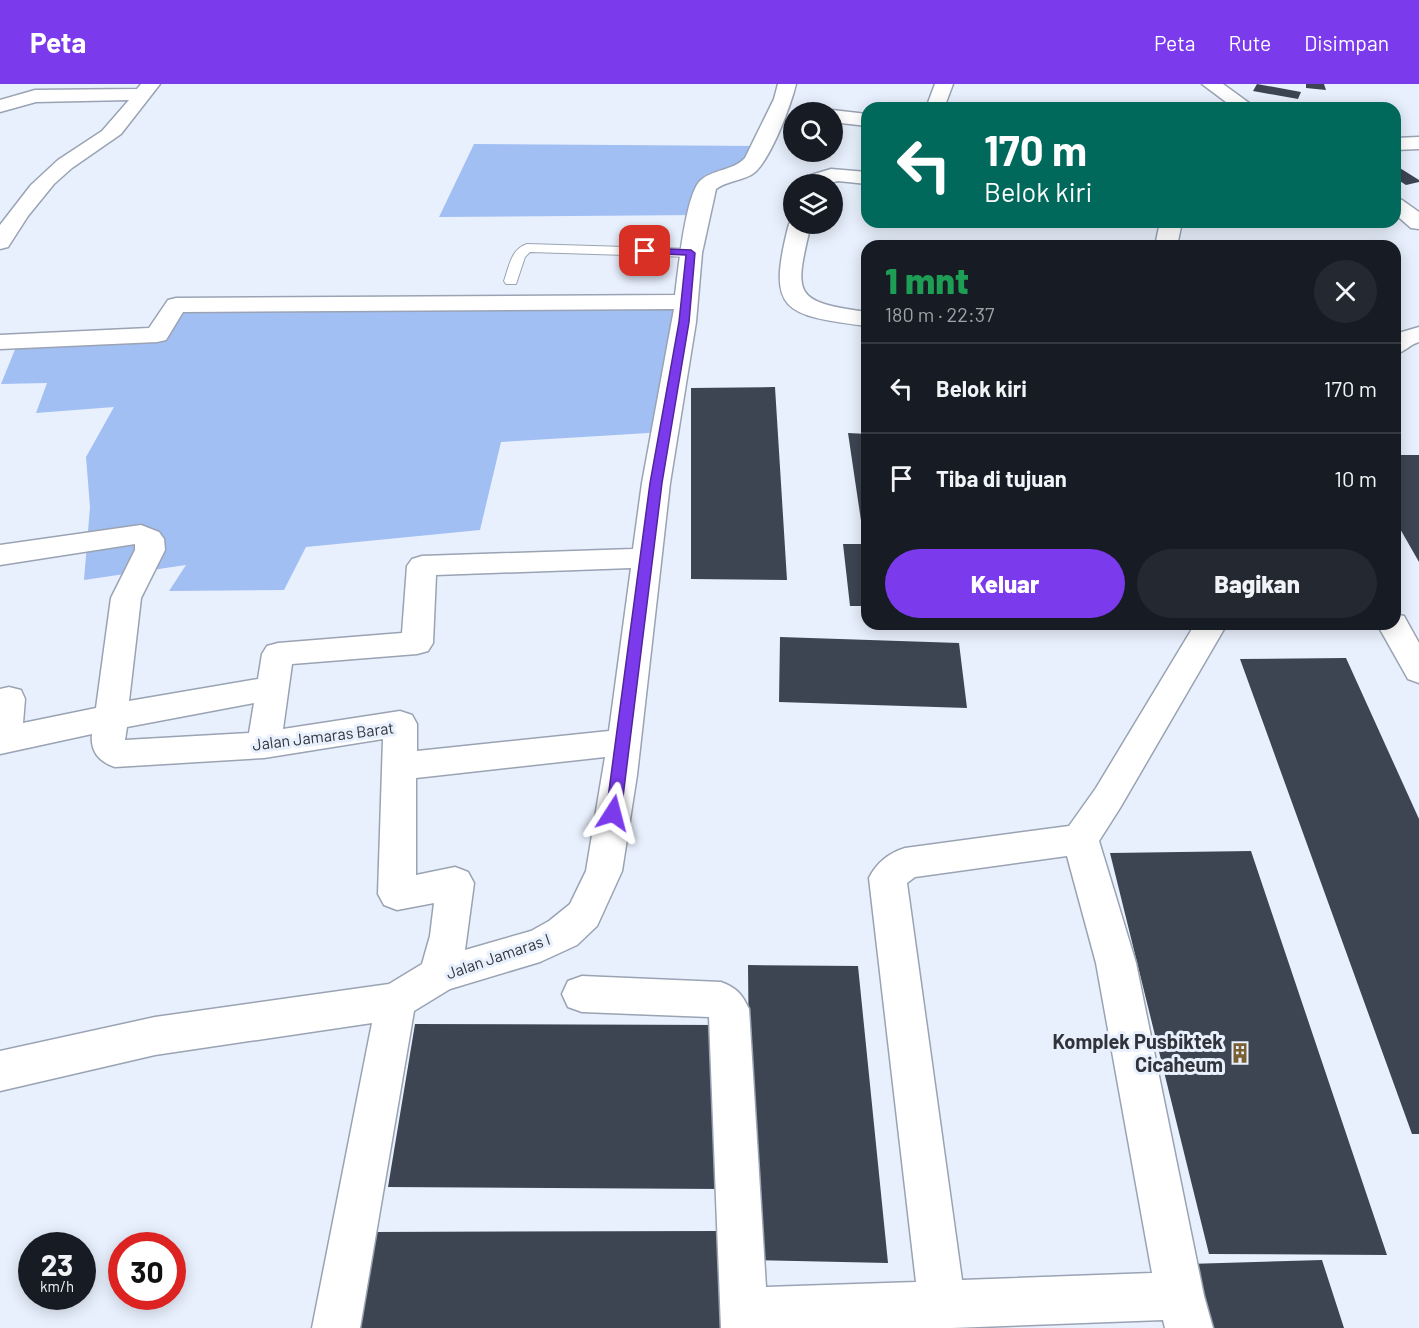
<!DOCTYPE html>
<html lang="id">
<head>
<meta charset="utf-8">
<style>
	:root { --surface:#171b24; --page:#242831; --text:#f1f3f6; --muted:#9ea1a6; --line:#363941; --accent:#7c3aed }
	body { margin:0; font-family:Barlow,sans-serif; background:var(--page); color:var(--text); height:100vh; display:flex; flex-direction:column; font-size:22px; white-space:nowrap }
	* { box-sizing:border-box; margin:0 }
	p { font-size:20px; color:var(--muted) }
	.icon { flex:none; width:33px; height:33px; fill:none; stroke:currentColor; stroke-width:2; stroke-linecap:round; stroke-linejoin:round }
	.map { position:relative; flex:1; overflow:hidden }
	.side { position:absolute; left:861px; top:156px; width:540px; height:390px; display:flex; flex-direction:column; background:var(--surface); border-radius:18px; box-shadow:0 3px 15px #0003 }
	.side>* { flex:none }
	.hud { position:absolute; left:861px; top:18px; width:540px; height:126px; border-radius:18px; box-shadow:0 3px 15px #0003; background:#00695c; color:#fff; overflow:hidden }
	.fabs { position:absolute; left:783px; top:18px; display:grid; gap:12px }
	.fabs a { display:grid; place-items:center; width:60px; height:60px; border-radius:50%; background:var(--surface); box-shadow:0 3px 15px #0003; font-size:30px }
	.speed { position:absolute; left:18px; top:1148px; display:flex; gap:12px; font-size:30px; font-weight:700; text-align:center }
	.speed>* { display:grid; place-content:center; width:78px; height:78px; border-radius:50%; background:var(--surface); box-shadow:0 3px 15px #0003; line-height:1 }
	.speed small { font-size:15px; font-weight:400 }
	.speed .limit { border:9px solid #d22; background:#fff; color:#111 }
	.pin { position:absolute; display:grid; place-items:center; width:51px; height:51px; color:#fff; margin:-26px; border-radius:12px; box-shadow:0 3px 9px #0006 }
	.me { position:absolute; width:66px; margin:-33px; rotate:9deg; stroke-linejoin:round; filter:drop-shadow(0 0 4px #0008) }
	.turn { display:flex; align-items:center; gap:21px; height:126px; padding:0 24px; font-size:27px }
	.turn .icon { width:78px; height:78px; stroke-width:2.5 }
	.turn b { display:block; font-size:42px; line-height:51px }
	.round { display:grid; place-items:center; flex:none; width:63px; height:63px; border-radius:32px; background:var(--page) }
	.headline { display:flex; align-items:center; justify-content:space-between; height:102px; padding:0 24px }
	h1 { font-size:36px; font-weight:800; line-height:45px; color:#1e9e55 }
	.primary-button { display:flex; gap:12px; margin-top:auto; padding:12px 24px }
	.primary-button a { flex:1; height:69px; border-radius:36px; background:var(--accent); color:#fff; font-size:24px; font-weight:800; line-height:69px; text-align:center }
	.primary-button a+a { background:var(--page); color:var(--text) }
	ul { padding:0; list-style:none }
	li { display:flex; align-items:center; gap:18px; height:90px; padding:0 24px; border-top:2px solid var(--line) }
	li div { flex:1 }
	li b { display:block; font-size:22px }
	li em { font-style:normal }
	header { display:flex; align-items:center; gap:36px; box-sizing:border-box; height:84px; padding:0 30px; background:var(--accent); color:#fff }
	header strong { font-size:28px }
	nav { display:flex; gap:33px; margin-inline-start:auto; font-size:21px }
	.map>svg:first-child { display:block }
</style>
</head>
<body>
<header>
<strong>Peta</strong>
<nav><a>Peta</a><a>Rute</a><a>Disimpan</a></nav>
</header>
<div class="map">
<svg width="1419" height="1244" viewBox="0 0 1419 1244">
	<rect width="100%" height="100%" fill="#e8f0fd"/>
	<path fill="#a1bff3" d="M474,60L761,62L754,77L707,102L699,131L439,133Z
		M686,218L665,348L501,358L480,446L306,463L284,506L169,507L186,481L84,496L90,423L86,373L114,323L36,329L47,299L1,300L18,258L157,251L176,221Z"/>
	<path fill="#3d4553" d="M1257,0L1301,8L1298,15L1253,7Z
		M1306,0H1324L1326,6L1306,4Z
		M1395,81L1419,96V98L1406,101L1395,94Z
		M775,303L787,496L691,495V304Z
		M848,349L867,350V450H863Z
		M1395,371H1419V478L1395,436Z
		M843,460H867V522H850Z
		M780,553L959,559L967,624L779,618Z
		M1346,574L1419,735V1050H1412L1240,575Z
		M1251,767L1387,1171L1209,1170L1110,769Z
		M748,881L858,882L888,1179L751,1176Z
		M415,940L719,941L722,1105L388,1103Z
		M721,1147V1244H359L374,1148Z
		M1322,1176L1344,1244H1205L1188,1180Z"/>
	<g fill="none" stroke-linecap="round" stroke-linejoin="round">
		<g stroke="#9aa3b3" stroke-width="2">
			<path id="service" d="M527,160L691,165L698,169L691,173L530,168L525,173L516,200H506L504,197C509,183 511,165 527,160Z"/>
		</g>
		<g stroke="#9aa3b3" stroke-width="3">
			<path id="minor" d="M141,0H160L121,50L72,84L54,100L28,132L8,163L0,165V141L31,101L58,76L102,47L129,16L36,18L0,28V16L35,6L137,5Z
				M778,0H796C791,21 769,81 751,91C740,97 727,97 716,105L702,169L696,238L670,399L637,691L622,787L597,842L577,861L540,878L450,905L414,927L360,1244H312L372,939L155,971L0,1007V967L155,933L389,900L422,880L430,852L434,819L397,826L384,821L378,810L383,655L264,674L115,683C99,678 90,667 92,650L0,670V605L9,603L21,606L25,615L23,639L96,624L111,514L135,466V460L0,481V461L141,441L159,448L164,455L165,466L141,514L129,617L258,595L262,570L267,562L278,559L402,549L407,482L412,475L422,472L633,465L642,399L674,225L183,228L166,256L157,258L0,265V251L149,244L168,216L176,214L675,211C678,189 685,112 700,97C712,85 733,87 745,74L774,15ZM631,484L609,647L417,667V640L412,631L400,627L283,645L292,580L417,570L428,567L433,559L436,491ZM254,619L249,649L125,656L127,643ZM605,673L586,787L570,820L549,837L531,847L465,866L474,799L468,788L455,783L416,791V694Z
				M935,0H953L944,24H926Z
				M1202,0H1223L1256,24H1234Z
				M832,26L867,30V42L832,38V28H825Z
				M1419,53V65L1395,66V54Z
				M831,85L867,88V100L838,97L825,100H803L811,91Z
				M1395,114L1402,116L1419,128V145L1411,144L1395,130Z
				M794,135V140H811C794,211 792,218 867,228V242C784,231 766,228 789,140Z
				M1160,138H1182L1177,162H1155Z
				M1419,243V258C1409,261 1405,268 1395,270V250Z
				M1395,530L1404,532L1419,559V599L1408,595L1377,540H1395Z
				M1195,540H1227L1120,724L1099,757L1136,879L1204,1212L1213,1244H1165L1163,1236L952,1244H721L709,933L582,928L568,923L562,910L568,897L582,892L721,898C737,904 742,910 749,925L766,1203L916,1198L869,794C877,778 889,769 905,764L1069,742L1096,704ZM1067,772L1096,879L1152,1189L962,1196L907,799L915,793Z"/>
		</g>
		<use href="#service" fill="#fff" fill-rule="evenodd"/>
		<use href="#minor" fill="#fff" fill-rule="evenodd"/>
	</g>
	<path fill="#7c3aed" stroke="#51269a" stroke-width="1.5" d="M645,164L691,166L695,169L689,238L662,399L621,729L619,733H608L606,729L650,399L679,238L686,171L642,169L641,167Z"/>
	<defs>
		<g id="building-bare" transform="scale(1.62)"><path d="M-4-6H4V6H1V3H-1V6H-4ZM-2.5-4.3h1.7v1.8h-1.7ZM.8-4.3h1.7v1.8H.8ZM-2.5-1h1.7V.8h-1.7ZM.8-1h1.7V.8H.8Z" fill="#795f31" stroke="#e8f0fd" stroke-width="2.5" paint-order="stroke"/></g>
	</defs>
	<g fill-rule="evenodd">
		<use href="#building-bare" x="1240" y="969"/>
	</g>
	<g text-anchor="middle" stroke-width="6" stroke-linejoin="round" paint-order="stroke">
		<g font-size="16" fill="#30343a" stroke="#e8f0fd">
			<text transform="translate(323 652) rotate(-7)" y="6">Jalan Jamaras Barat</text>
			<text transform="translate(498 872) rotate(-19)" y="6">Jalan Jamaras I</text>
		</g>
		<g font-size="20" font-weight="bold" fill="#30343a" stroke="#e8f0fd" text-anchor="end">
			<text x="1223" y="965">Komplek Pusbiktek<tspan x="1223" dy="23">Cicaheum</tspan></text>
		</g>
	</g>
</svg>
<div class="fabs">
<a><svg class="icon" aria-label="search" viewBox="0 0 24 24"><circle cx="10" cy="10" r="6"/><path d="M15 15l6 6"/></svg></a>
<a><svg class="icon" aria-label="layers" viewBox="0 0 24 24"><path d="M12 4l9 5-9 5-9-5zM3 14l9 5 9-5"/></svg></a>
</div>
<div class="speed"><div>23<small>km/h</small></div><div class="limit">30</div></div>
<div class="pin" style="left:645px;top:167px;background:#d93025"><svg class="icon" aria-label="arrive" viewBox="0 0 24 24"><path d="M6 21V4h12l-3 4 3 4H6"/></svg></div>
<svg class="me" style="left:613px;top:729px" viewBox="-20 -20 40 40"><path d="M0-17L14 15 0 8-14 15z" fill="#7c3aed" stroke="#fff" stroke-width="4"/></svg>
<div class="hud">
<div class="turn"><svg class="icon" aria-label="left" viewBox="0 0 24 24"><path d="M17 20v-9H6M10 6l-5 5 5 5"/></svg><div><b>170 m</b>Belok kiri</div></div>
</div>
<section class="side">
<div class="headline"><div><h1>1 mnt</h1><p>180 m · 22:37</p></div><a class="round"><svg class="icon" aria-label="close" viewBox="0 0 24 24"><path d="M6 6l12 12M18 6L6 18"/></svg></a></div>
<ul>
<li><svg class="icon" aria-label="left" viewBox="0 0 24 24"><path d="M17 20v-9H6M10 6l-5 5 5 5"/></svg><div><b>Belok kiri</b></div><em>170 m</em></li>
<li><svg class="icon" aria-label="arrive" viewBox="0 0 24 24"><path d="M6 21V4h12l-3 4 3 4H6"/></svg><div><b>Tiba di tujuan</b></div><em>10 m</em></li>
</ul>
<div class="primary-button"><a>Keluar</a><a>Bagikan</a></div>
</section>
</div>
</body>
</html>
